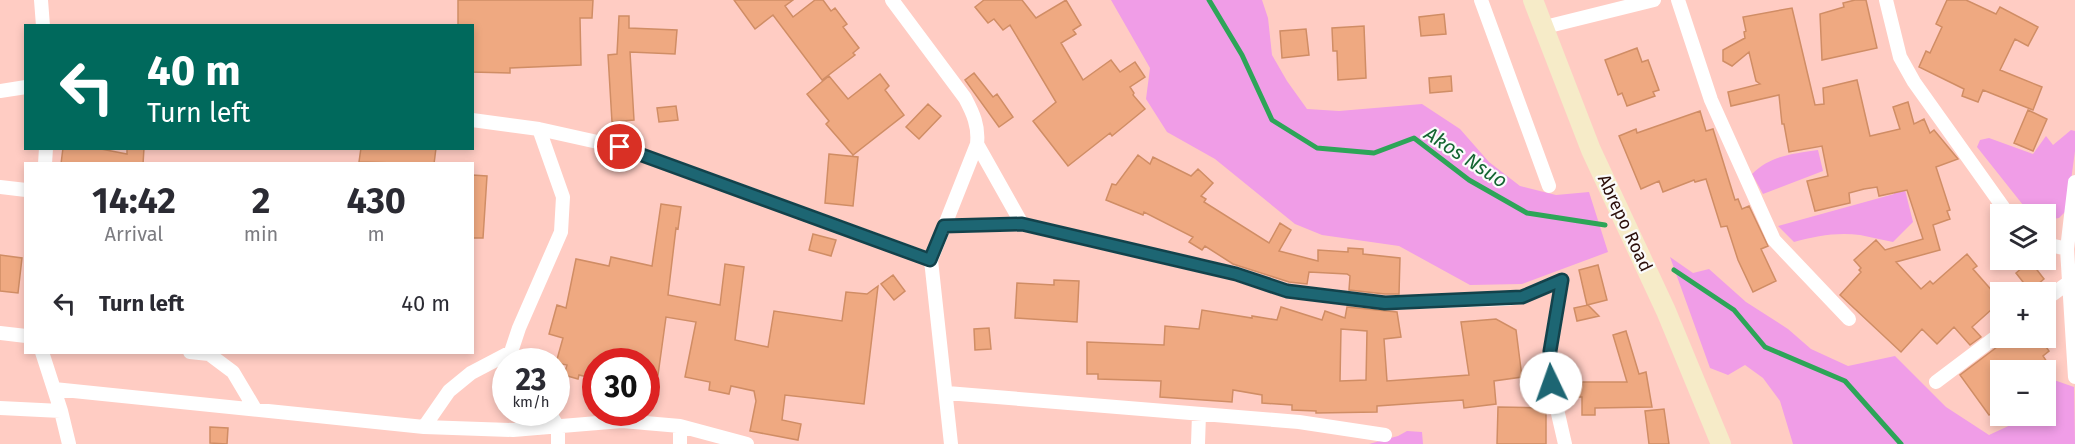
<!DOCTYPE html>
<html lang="en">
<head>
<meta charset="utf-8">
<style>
	:root { --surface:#fff; --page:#f2f2f3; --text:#2b2b33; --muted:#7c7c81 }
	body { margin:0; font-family:"Fira Sans",sans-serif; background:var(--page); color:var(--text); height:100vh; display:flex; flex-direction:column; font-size:22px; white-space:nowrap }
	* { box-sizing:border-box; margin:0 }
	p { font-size:20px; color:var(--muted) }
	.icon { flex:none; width:33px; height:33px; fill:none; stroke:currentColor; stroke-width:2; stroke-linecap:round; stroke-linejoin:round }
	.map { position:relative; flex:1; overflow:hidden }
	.drawer { position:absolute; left:24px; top:162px; width:450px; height:192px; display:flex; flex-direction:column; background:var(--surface); border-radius:0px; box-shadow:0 3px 9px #0003 }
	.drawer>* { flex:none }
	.hud { position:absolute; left:24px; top:24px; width:450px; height:126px; border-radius:0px; box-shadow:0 3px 9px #0003; background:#00695c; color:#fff; overflow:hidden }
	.fabs { position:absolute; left:1990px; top:204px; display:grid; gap:12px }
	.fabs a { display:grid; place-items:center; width:66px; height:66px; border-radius:0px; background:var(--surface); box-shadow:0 3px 9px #0003; font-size:30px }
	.speed { position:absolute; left:492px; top:348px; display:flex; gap:12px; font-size:30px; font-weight:700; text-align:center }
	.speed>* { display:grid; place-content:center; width:78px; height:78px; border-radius:50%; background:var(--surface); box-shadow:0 3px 9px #0003; line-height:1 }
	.speed small { font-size:15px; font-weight:400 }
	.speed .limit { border:9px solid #d22; background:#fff; color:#111 }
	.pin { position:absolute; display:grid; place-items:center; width:51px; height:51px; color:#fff; margin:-26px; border:3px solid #fff; border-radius:50%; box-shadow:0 2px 6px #0007 }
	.me { position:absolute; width:66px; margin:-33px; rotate:357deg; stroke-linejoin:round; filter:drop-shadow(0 0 4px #0008) }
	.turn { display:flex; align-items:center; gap:21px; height:126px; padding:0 24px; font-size:27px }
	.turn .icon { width:78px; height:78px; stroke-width:2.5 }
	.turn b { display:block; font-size:42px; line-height:51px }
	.eta { display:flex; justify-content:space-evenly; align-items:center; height:102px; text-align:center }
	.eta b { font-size:36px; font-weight:700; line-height:42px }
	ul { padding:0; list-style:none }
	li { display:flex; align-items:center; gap:18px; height:78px; padding:0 24px }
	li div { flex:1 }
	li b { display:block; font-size:22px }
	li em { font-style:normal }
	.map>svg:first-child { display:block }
</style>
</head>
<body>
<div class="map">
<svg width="2075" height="444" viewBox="0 0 2075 444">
	<rect width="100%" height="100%" fill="#ffccc3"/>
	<path fill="#f09de7" d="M1111,0H1262L1268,18L1272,55L1287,81L1307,109L1339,111L1422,104L1460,129L1489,162L1520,186L1556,195L1589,192L1608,252L1522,284L1470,285L1399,246L1322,235L1295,224L1215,159L1167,132L1146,99L1150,68Z
		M2071,130L2075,131V151L2067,210L2059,218L2046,220V214H2033L2027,210L1977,147L1980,140L1989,138L2033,154L2046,136L2053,145Z
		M1818,150L1823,171L1763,194L1752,174C1771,155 1793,154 1818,150Z
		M1904,186L1913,222L1893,242C1882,240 1871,237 1860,235C1837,232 1816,236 1794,242L1778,226L1894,194V189Z
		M1670,257L1693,273L1709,269L1746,302L1788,329L1811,349L1848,366L1895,356L1946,407L1989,435L2030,416H2046V395L2054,380L2074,387L2075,444H1793L1780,401L1763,378L1745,365L1728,375L1710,368Z
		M1407,431L1422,432L1423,444H1369L1398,436Z"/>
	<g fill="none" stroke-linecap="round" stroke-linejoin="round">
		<path stroke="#2da558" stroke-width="5" d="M1209,0L1242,55L1272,120L1317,148L1374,153L1414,138L1469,180L1527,213L1605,225
			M1674,270L1734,310L1765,347L1845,381L1901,444"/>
	</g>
	<path fill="#efa981" stroke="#d08d65" stroke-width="1.5" fill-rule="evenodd" d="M458,0H593L592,18H580L581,65L510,68V73L472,72V26H458Z
		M734,0H793L785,6L793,17L815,0H823L831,11L835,8L847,24L843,27L859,48L853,53L855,55L822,80L773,15L755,29Z
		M984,0H1022L1036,18L1066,0L1081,25L1073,30L1076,34L1061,43L1083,80L1111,60L1120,72L1135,62L1145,77L1130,87L1134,93L1133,95L1145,109L1112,136L1110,133L1068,166L1033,121L1056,102L1010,25L1003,30L994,19L988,23L975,7Z
		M1855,0H1866L1877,48L1822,60L1820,14L1844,7L1843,3Z
		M1947,0H1966L1996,14L2000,7L2038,27L2028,46L2015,39L2000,70L2042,87L2033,110L1983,90L1978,102L1962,96L1964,89L1919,67L1926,51L1930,53L1942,27L1936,24Z
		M1792,8L1815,105L1824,104L1823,88L1857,80L1870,136L1900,129L1893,107L1908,102L1914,124L1924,119L1930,133L1934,130L1958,159L1936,167L1950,210L1947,211L1950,219L1933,225L1940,250L1896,262L1921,289L1930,281L1933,284L1967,254L1977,266L1973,269L2001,301L1972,327L1981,337L1970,345L1954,327L1937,344L1922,329L1901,352L1840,295L1861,272L1859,270L1861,268L1854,260L1876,240L1885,250L1923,239L1907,190L1879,196L1877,187L1864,189L1849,193L1850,203L1815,211L1807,181L1828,176L1822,146L1789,152L1784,124H1782L1779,95L1731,106L1728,92L1760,84L1756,81L1749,52L1732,66L1723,61V50L1745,38L1744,32L1746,31L1743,17Z
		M1444,14L1446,34L1421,36L1419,17Z
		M619,16H629V28L677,30L675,54L630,52L634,120L612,122L608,55L617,54Z
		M1364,26L1366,78L1338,80L1337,51H1333L1332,28Z
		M1306,29L1309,55L1282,58L1280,31Z
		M1637,48L1642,62L1648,60L1659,90L1653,92L1655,96L1627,106L1622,93L1618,95L1605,60Z
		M974,73L993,97L997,94L1013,117L999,127L965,80Z
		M880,74L889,86L885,90L904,115L853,155L826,124L829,121L807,94L829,76L848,99Z
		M1451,76L1452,91L1430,93L1429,78Z
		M928,104L941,116L919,139L906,127Z
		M676,106L678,120L659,122L657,108Z
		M2028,110L2047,119L2033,151L2014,143Z
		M1700,111L1706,131L1713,129L1735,200L1738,199L1742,209L1749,206L1768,246L1761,249L1776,281L1753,292L1738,260L1727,226L1721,227L1706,179L1695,182L1694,180L1663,192L1659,181L1641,189L1619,136L1636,129L1637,133Z
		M63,148H96L127,154V148H144L143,164H61Z
		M361,148H436L434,164L359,162Z
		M829,154L858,157L853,206L825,203Z
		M1138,155L1150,164L1153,157L1191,176L1198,169L1213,183L1201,196L1206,199L1204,202L1269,243L1280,223L1291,230L1279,251L1318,261V250L1348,252V248L1363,249V254L1400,258L1399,294H1385L1349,290L1350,276L1347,274L1309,272L1307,284L1289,282L1233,264L1205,246L1202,250L1189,242L1193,237L1144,212L1143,215L1106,200L1112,184L1116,185Z
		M472,175L487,176L483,238H472Z
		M661,204L681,207L678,229L676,228L668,295L720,305L725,264L744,267L735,340L768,347L774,311L842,321L846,292L867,294L878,286L864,404L785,395L782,420L801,424L798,440L750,431L756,401L754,391L731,386L729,394L709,390L710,382L685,377L696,322L666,317L658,375L646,374V362H596V379L579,375L578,379L564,375L567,365L556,363L563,338L549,334L557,305L566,308L576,259L609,266L611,257L652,266Z
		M813,234L836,240L831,256L809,250Z
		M0,255L22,258L18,293L0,291Z
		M2030,261L2044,279L2030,291L2016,273Z
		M1598,265L1607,300L1587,305L1579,270Z
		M893,275L905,291L894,300L881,284Z
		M1054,280L1079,281L1077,322L1015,318L1017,283L1054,285Z
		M1588,305L1599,316L1577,321L1574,308Z
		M1281,307L1322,320L1325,311L1345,318L1347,307L1397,312L1401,337L1384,339L1387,381L1469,375L1461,322L1496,319L1516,330L1522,377L1494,381L1496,404L1464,408L1463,400L1377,406V412L1316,413V411L1292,410V405L1262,403V395L1233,390L1232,402L1160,397L1161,381L1098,379V374H1087V342L1164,345L1165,326L1199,329L1202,310L1252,318V316L1277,320ZM1341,329L1367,331L1366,380L1340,381Z
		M989,328L991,349L975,350L974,329Z
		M1626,331L1639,374L1646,372L1652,407L1595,408V415H1582V397H1576L1575,382H1627L1613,335Z
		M2009,338H2040L2049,351L2043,356L2049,365L2040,370H2001V407L1989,415L1960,375Z
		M1498,407L1546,408V444H1497Z
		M1664,409L1669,444H1649L1645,411Z
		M210,427L228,428L227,444L210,443Z"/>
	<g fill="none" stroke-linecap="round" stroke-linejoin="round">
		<path stroke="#fff" stroke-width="14" d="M41,0L43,26
			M892,0L965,98C973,113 979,126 977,144L931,260L951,444
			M1481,0L1549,186
			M1678,0L1711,100L1774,240L1849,319
			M1886,0L1900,57L1914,82L2008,214
			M1545,27L1654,0
			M0,91L26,87
			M472,120L539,129L620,147L931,260
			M977,144L1022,224
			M45,164L46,148
			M0,187L26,190
			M944,226L1022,224L1236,274L1287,291L1385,303L1505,299L1522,297L1562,280L1550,351L1551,383L1565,444
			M2046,244L2067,249
			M2046,299L2068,283
			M0,333L26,336
			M42,352L61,411L69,444
			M190,352L209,354L233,372L255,409
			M516,362L511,352L519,328L561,232L563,197L539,129
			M2075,377L2067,249L2075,182
			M1936,382L2001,333
			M54,389L424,427L513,430L622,421L680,426L747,444
			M947,393L1299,422L1385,435
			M0,408L61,411
			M549,412L558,427V444
			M424,427L449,391L471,373L511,352
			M680,444V426
			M1198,444L1199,414"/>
		<path stroke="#f6ebc8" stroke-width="20" d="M1533,0L1591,150L1666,311L1721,444"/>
	</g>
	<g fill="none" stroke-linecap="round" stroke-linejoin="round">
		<g stroke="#13424b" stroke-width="15">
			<path id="route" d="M620,147L930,260L944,226L1022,224L1236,274L1287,291L1385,303L1522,297L1562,280L1550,351L1551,383"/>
		</g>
		<use href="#route" stroke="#1d6673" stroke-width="10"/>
	</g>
	<g text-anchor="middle" stroke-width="4.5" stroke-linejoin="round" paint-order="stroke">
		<g font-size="18" fill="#2b0e0a" stroke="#fbfbfb">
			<text transform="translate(1625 223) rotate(65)" y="6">Abrepo Road</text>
		</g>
		<g font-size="20" font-style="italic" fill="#146532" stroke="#fbfbfb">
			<text transform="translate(1466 157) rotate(33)" y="7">Akos Nsuo</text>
		</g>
	</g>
</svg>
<div class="fabs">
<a><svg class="icon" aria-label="layers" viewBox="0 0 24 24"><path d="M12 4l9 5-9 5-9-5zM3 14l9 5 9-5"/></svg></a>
<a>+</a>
<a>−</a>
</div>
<div class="speed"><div>23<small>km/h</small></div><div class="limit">30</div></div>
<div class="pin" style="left:620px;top:147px;background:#d93025"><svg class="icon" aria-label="arrive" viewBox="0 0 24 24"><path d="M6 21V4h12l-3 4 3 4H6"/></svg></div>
<svg class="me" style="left:1551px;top:383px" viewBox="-20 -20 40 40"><circle r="19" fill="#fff"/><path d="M0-13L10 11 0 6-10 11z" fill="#1d6673"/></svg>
<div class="hud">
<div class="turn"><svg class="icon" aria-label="left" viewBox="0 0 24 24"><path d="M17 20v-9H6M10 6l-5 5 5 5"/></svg><div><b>40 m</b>Turn left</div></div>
</div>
<section class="drawer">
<div class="eta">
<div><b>14:42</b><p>Arrival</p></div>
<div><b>2</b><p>min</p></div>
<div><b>430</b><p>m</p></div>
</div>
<ul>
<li><svg class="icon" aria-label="left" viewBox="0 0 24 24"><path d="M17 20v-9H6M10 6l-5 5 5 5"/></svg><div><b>Turn left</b></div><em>40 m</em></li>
</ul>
</section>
</div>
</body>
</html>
